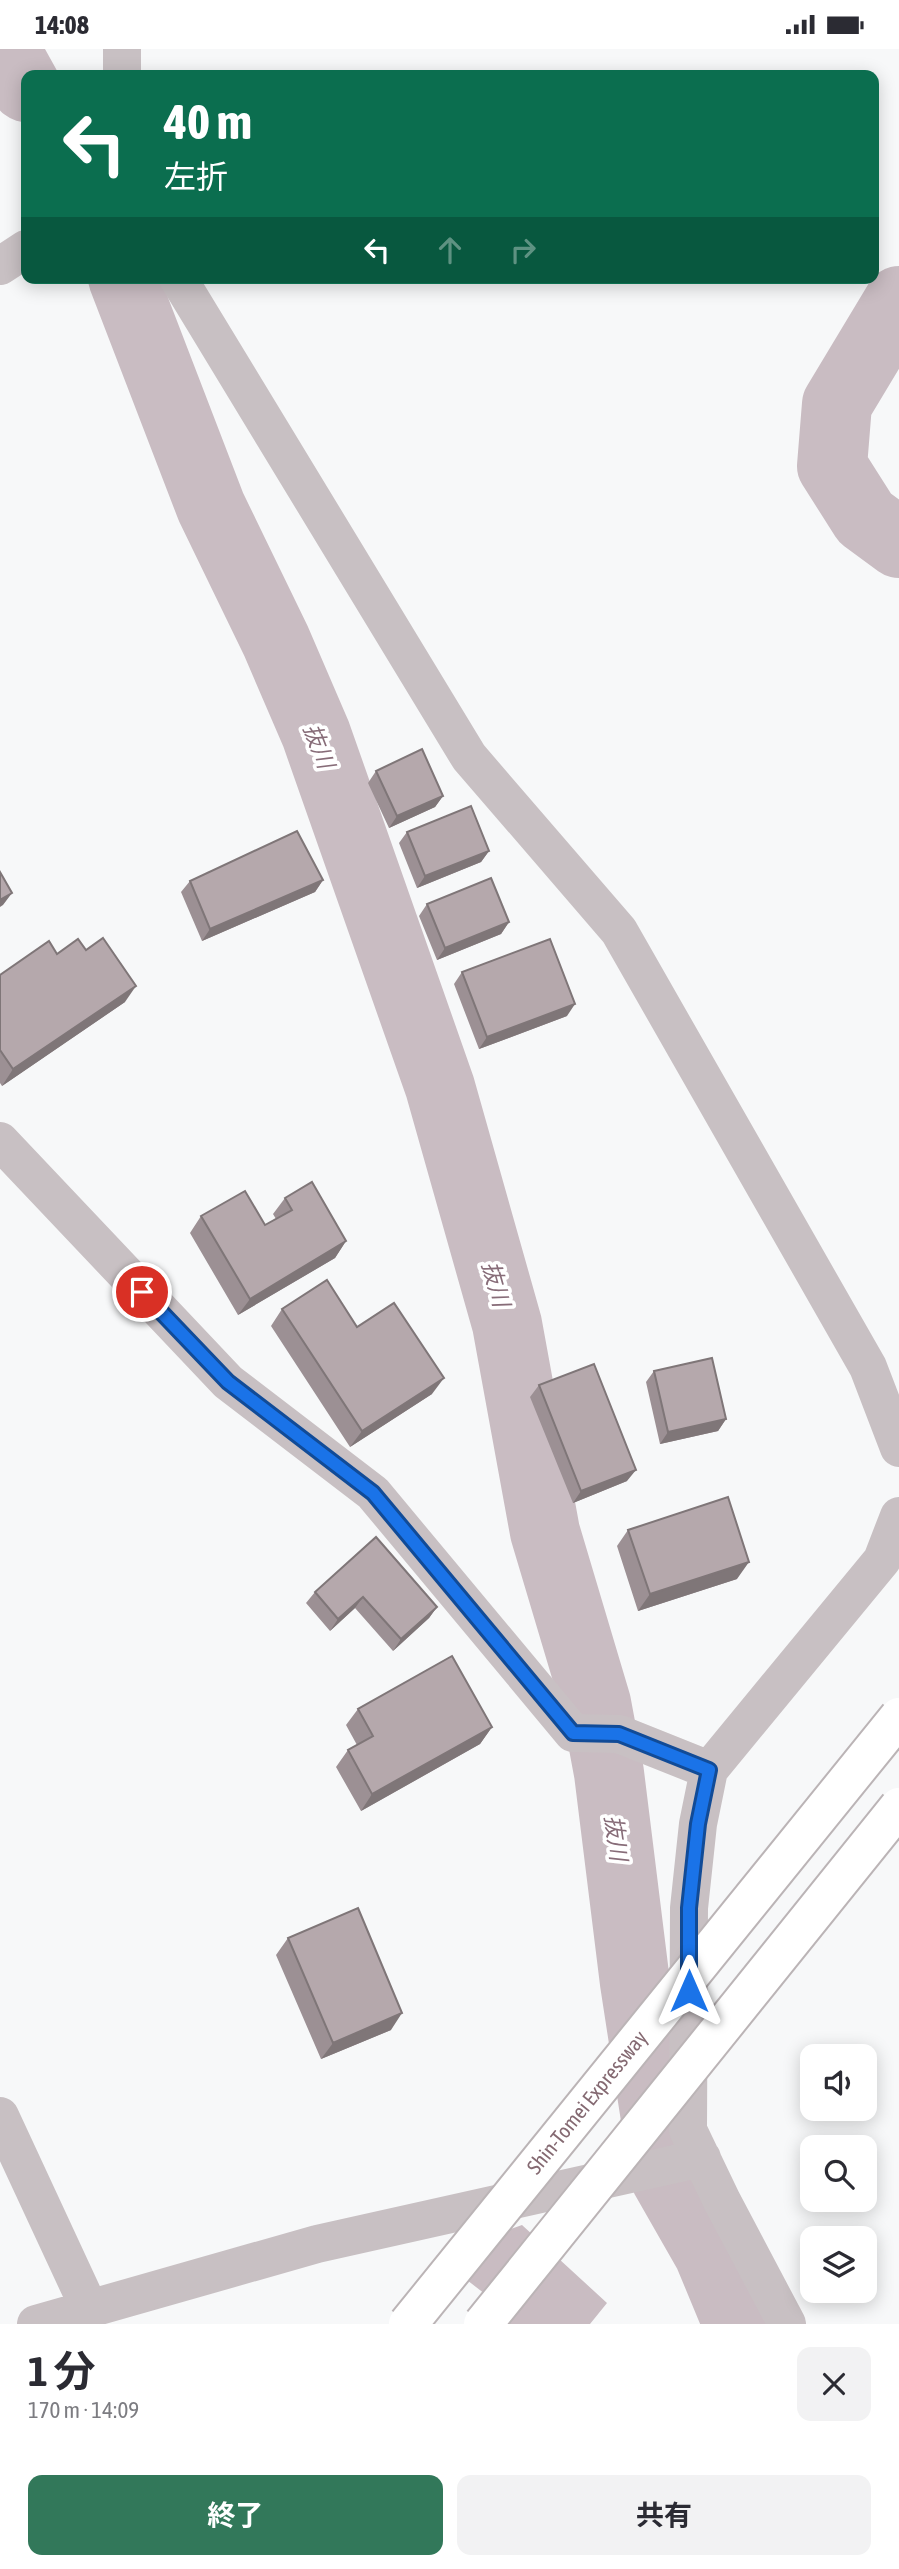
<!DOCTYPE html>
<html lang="ja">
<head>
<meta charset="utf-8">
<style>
	:root { --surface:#fff; --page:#f2f2f3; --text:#2b2b33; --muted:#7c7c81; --accent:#32785a }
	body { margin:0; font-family:"Asap Condensed","Noto Sans JP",sans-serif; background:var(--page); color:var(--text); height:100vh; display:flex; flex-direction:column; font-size:26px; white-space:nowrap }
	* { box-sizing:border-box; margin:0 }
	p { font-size:23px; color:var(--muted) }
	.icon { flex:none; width:38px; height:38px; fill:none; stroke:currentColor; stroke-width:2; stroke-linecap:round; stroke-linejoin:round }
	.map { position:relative; height:2275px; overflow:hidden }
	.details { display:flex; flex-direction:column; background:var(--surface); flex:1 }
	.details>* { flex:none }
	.banner { position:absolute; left:21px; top:21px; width:858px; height:214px; border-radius:14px; box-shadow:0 4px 18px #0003; background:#0b6e4f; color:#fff; overflow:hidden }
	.buttons { position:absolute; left:800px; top:1995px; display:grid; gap:14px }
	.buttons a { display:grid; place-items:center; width:77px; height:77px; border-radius:14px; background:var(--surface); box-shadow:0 4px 18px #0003; font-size:35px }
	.pin { position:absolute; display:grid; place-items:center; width:60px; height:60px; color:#fff; margin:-30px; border:4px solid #fff; border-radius:50%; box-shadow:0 2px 7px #0007 }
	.me { position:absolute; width:77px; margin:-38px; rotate:0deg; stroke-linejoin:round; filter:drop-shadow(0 0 5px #0008) }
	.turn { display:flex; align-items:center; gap:24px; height:147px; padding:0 28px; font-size:32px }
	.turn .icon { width:91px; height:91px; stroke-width:2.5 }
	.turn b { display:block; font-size:49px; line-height:60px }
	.lanes { display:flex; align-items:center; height:66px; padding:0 28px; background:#0003; justify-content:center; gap:35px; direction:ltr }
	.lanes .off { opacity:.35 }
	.round { display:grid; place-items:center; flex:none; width:74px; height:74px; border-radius:14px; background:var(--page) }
	.overview { display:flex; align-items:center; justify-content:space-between; height:119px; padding:0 28px }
	h1 { font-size:42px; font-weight:700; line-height:52px }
	.primary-button { display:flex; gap:14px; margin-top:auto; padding:14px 28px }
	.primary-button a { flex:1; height:80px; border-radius:14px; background:var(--accent); color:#fff; font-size:28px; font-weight:700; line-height:80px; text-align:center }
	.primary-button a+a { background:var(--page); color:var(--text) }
	.status { display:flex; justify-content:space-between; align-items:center; height:49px; padding:0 35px; background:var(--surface); direction:ltr }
	.status svg { height:19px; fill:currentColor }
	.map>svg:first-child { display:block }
</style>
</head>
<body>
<div class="status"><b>14:08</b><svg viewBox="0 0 49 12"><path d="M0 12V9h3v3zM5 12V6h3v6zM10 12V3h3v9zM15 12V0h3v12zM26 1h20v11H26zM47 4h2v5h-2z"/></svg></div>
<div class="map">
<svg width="899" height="2275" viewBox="0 0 899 2275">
	<rect width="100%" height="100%" fill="#f7f8f9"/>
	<path fill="#c9bcc2" d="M522,2176L607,2254L590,2275H498L485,2245L436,2207Z"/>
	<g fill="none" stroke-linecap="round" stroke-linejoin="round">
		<path stroke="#c9bcc2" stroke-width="70" d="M5,0L26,38
			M123,229L211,458L276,592L316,685L440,1038L507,1275L545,1483L596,1654L609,1724L635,1934L665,2128L709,2205L738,2275
			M899,252L837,355L832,417L865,469L899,494"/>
		<path stroke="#c8c0c3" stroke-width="38" d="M122,0V26
			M0,217L26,200
			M178,229L469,708L619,882L868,1318L899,1399
			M0,1092L228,1333L373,1444L573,1684L619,1685L709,1721
			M0,2067L90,2261
			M36,2275L317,2195L702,2109
			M787,2275L722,2152L688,2081L689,1859L698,1775L709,1721L882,1511L899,1467"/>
		<g stroke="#bbb4b6" stroke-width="42" stroke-linecap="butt">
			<g id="motorway-bridge">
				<path id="s1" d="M408,2275L899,1668"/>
				<path d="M483,2275L899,1758"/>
			</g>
		</g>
		<use href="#motorway-bridge" stroke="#fff" stroke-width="38"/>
	</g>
	<path fill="#9c9094" d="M376,722L443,747L435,758L389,779L368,734Z
		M407,783L489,802L481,813L417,839L399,794Z
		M323,831L315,843L202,892L181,843L190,832Z
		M427,855L509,873L501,885L437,911L419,867Z
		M57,905L125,953L2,1037L0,1034V926Z
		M462,923L567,967L479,1000L454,935Z
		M285,1149L346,1192L335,1209L238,1266L190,1184L201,1167L265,1176L276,1170L273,1165Z
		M282,1260L357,1278L432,1345L350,1398L271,1277Z
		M654,1322L726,1370L718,1382L660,1395L646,1333Z
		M539,1336L627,1432L573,1454L530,1348Z
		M628,1481L737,1530L638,1562L617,1497Z
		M376,1488L437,1558L429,1569L393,1602L355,1559L330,1582L306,1554L315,1543Z
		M358,1660L492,1678L480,1695L361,1762L336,1718L348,1701L357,1696L346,1676Z
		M288,1889L391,1981L321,2010L276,1906Z"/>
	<path fill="#7f7678" d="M443,747L435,758L389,779L397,767Z
		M489,802L481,813L417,839L425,827Z
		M323,831L315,843L202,892L210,880Z
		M12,844L3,856L0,858V851Z
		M509,873L501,885L437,911L445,899Z
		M136,937L125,953L2,1037L13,1020Z
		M575,955L567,967L479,1000L487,988Z
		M346,1192L335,1209L238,1266L250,1250Z
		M444,1329L432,1345L350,1398L362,1382Z
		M726,1370L718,1382L660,1395L668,1383Z
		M636,1421L627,1432L573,1454L581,1442Z
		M749,1513L737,1530L638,1562L650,1545Z
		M363,1548L355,1559L330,1582L338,1570Z
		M437,1558L429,1569L393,1602L401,1590Z
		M492,1678L480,1695L361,1762L372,1745Z
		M402,1964L391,1981L321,2010L333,1994Z"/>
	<path fill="#b5a8ac" stroke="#7f7678" stroke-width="2" d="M422,700L443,747L397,767L376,722Z
		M471,757L489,802L425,827L407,783Z
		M297,782L323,831L210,880L190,832Z
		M0,823L12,844L0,851Z
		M491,829L509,873L445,899L427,855Z
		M103,889L136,937L13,1020L0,1001V926L49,892L57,905L78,890L86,901Z
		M550,890L575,955L487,988L462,923Z
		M312,1133L346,1192L250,1250L201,1167L245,1142L265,1176L292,1161L285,1149Z
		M327,1231L357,1278L394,1254L444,1329L362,1382L282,1260Z
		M712,1309L726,1370L668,1383L654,1322Z
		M594,1315L636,1421L581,1442L539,1336Z
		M728,1448L749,1513L650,1545L628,1481Z
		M376,1488L437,1558L401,1590L363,1548L338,1570L315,1543Z
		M452,1607L492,1678L372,1745L348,1701L373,1687L358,1660Z
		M358,1859L402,1964L333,1994L288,1889Z"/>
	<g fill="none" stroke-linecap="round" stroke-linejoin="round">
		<g stroke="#114b97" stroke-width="18">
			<path id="route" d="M142,1243L228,1333L373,1444L573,1684L619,1685L709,1721L698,1775L689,1859V1942"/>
		</g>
		<use href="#route" stroke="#1a73e8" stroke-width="12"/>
	</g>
	<g text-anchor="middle" stroke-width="7" stroke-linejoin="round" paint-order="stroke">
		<g font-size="21" fill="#856a72" stroke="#fff">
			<text dy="7" stroke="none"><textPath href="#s1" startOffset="285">Shin-Tomei Expressway</textPath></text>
		</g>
		<g font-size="23" font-style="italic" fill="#876c78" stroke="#fff">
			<text transform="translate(319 697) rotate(69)" y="8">抜川</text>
			<text transform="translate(496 1235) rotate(74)" y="8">抜川</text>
			<text transform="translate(616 1789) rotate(82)" y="8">抜川</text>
		</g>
	</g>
</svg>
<div class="buttons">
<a><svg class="icon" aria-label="sound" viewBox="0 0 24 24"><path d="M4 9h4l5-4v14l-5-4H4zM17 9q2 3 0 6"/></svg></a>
<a><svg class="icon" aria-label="search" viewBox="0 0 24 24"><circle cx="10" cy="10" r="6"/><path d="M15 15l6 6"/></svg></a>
<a><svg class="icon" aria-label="layers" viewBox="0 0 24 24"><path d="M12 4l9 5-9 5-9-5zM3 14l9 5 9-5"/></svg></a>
</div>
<div class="pin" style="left:142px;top:1243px;background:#d93025"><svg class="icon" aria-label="arrive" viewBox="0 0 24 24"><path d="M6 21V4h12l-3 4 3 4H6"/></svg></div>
<svg class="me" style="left:689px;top:1942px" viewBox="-20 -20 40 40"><path d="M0-17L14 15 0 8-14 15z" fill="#1a73e8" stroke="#fff" stroke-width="4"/></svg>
<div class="banner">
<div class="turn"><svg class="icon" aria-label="left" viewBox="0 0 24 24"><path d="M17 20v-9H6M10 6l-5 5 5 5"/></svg><div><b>40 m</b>左折</div></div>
<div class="lanes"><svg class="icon" aria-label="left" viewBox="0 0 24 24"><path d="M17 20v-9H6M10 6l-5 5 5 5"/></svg><svg class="icon off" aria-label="ahead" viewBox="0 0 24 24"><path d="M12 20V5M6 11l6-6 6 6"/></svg><svg class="icon off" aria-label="right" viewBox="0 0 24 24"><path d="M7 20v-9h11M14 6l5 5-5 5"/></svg></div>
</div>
</div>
<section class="details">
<div class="overview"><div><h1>1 分</h1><p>170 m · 14:09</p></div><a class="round"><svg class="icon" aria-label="close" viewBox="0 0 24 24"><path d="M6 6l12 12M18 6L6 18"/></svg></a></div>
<div class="primary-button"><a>終了</a><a>共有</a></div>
</section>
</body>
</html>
